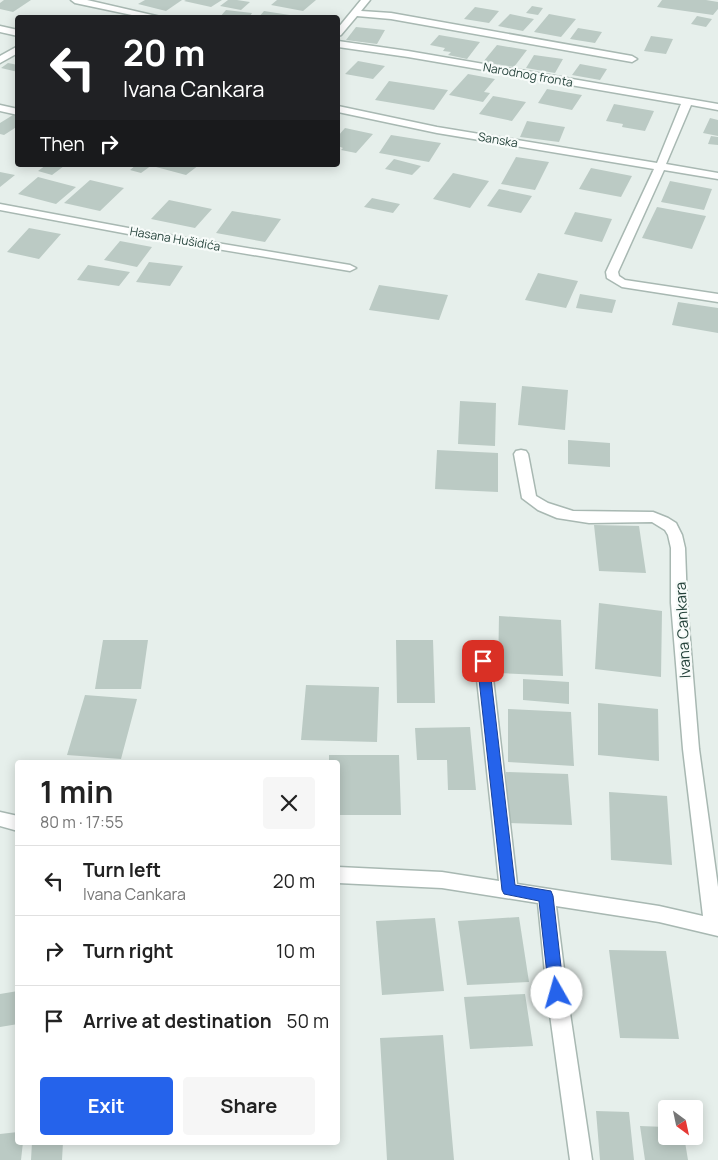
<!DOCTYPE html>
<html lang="en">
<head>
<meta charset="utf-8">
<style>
	:root { --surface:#fff; --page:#f6f6f6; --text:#222; --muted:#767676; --line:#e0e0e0; --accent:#2563eb }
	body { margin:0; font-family:Manrope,sans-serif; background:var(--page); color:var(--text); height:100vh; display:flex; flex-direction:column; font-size:19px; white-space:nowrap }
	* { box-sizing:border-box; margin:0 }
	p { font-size:16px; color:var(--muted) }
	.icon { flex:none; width:28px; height:28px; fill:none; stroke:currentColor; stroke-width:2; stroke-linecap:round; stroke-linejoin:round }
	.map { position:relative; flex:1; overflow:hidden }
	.side { position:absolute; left:15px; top:760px; width:325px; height:385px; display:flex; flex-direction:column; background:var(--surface); border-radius:5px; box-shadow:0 2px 12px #0003 }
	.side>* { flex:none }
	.guide { position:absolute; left:15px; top:15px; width:325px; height:152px; border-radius:5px; box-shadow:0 2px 12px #0003; background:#202124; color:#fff; overflow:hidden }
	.needle { width:32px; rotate:147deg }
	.fabs { position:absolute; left:658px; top:1100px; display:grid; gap:10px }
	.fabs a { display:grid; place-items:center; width:45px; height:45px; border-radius:5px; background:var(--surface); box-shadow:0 2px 12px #0003; font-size:25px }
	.pin { position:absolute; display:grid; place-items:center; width:42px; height:42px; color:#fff; margin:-21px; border-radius:10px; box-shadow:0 2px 8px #0006 }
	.me { position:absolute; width:55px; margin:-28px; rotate:353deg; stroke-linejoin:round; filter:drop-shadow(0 0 4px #0008) }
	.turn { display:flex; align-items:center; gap:18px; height:105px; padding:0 25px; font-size:22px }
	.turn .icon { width:65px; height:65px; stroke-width:2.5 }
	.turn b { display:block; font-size:35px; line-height:42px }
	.then { display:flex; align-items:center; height:48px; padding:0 25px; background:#0003; gap:10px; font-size:19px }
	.round { display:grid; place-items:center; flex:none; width:52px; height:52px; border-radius:5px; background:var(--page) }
	.summary { display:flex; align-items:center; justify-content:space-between; height:85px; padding:0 25px }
	h1 { font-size:30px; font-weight:700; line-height:38px }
	.button { display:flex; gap:10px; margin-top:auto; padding:10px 25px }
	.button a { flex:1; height:58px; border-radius:5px; background:var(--accent); color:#fff; font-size:20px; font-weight:700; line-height:58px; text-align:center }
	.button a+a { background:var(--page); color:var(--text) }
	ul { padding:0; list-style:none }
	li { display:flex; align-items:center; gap:15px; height:70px; padding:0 25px; border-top:1px solid var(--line) }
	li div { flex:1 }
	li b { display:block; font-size:19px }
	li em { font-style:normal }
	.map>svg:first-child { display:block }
</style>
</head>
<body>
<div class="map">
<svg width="718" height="1160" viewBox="0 0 718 1160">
	<rect width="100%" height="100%" fill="#e6efeb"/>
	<path fill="#bbcac4" d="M4,0H31L13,12L0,9V3Z
		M145,0H182L166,11L138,4Z
		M186,0H222L211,7L184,1Z
		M228,0H237L250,2L241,10L220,6Z
		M277,0H316L303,11L271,5Z
		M662,0H706L718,2V9L713,15L657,7Z
		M532,6L543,8L538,15L526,13Z
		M475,7L499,11L489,23L464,19Z
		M226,10L252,13L249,18H219Z
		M264,11L296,16L294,18H258Z
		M510,14L534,19L523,31L498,26Z
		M549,14L576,19L561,37L534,32Z
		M697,16L712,19L706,27L691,24Z
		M356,27L385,30L377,44L346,40Z
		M578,28L602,32L595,43L570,39Z
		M439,35L480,42L467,59L448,55L451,52L443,51L445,48L430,45Z
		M651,36L673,39L666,54L644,51Z
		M497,45L527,50L514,67L483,62Z
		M534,55L563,59L555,73L526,68Z
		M358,61L385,66L373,79L345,74Z
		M8,63L18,65V72L1,68Z
		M580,64L607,69L600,80L572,75Z
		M468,74L495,79L484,92L490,93L483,102L449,95Z
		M389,81L448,90L434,110L375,100Z
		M547,89L582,95L572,110L538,103Z
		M493,96L526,102L512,121L479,114Z
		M614,104L654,111L645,131L622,127L623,124L606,121Z
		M13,115L18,117V126L4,135L0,134V123Z
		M710,118L718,120V136L703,133Z
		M527,121L565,127L559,142L520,137Z
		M345,128L373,134L356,153L341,150L343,148L338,146V136Z
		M391,135L441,143L429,162L379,153Z
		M711,136L718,137V145L708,144Z
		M516,157L549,162L535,190L501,184Z
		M394,159L421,166L412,175L385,169Z
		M46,165H60L64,166L52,175L38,171Z
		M136,165H152L141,173L130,170Z
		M159,165H199L186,175L156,167Z
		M591,168L632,176L621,197L579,189Z
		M0,172L15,175L0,187Z
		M453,173L489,181L470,208L433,199Z
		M38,177L76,187L56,204L18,194Z
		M90,180L124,188L100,211L64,203Z
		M670,181L712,189L704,210L661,202Z
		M499,189L532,196L521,213L487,206Z
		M372,198L400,204L393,213L364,207Z
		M169,200L212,209L195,228L151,219Z
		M657,207L706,216L692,249L642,238Z
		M232,211L281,219L265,242L216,233Z
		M575,212L612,219L602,242L564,234Z
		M29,228L61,234L39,259L7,252Z
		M120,241L152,247L137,267L104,260Z
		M149,262L183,266L170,286L136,282Z
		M88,265L130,272L119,286L77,280Z
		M538,273L578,281L566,308L525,300Z
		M379,285L448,295L439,320L369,310Z
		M580,294L616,300L612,313L576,308Z
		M678,302L718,308V333L672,325Z
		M522,386L568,390L565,430L518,425Z
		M460,401L496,403L495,446L458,444Z
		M568,440L610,443V467L568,464Z
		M437,450L498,453V492L435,489Z
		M594,525L639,526L646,573L599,571Z
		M599,603L662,611L661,677L595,669Z
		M499,616L561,620L563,676L498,673Z
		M103,640H148L141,689H95Z
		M396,640H433L435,703H397Z
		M523,679L569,682V704L523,700Z
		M306,685L379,687L377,742L301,740Z
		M85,695L137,699L121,759L67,755Z
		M598,703L658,709L659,761L598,755Z
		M508,709L571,712L574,766L508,762Z
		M470,727L476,790H448L447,760H417L415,728Z
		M329,755H399L401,815H338V762H329Z
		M506,772L568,774L572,825L507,823Z
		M609,792L667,796L672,865L611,860Z
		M519,917L529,982L467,985L458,921Z
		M435,918L444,991L382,995L376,921Z
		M609,950L666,951L679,1039L620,1038Z
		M18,991V1024L0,1027V994Z
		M525,994L533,1046L470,1049L464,997Z
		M443,1035L454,1160H387L380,1038Z
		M596,1111L629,1112L634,1160H600Z
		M640,1126L666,1127V1136H684L688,1160H645Z
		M18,1132V1142H23L21,1160H0V1134Z
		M32,1142H63L62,1160H31Z"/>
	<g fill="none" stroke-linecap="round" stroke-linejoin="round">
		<g stroke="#a8b8b2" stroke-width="3">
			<path id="minor" d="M71,0H87L165,18H146L75,3Z
				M361,0H370L361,11L391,13L632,56L637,59L632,62L391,19L357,16L341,35L338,36V28Z
				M0,26L18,30V36L0,32Z
				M338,41L408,51L718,104V110L691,105L666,164L718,173V179L664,170L618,272L619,276L625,280L718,294V302L622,287L607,278L606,272L654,169L437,133L338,112V106L437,127L657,163L681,104L408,57L338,47Z
				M18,46V53L0,63V56Z
				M0,105L18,109V115L0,111Z
				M0,204L139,230L350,265L356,268L350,271L139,236L0,210Z
				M521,450L526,451L528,454L536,496L548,503L573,511L653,512L668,518L676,523L682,535L685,548L687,603L699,749L718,887V936L659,922L556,906L567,993L592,1160H570L547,993L538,903L442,888L338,883V867L442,872L499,881L475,661L477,657L483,655L489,657L491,661L517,884L659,906L703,916L683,749L671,603V548L668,535L665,530L652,522L589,523L557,518L538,510L522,498L514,454L516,451Z
				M0,812L18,816V831L0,826Z"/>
		</g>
		<use href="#minor" fill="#fff" fill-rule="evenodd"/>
	</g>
	<path fill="#2563eb" stroke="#184099" d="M483,657L487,658L489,661L515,885L551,891L553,896L564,993L562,998L557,1000L552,998L549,993L539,901L504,894L502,890L477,661L479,658Z"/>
	<g text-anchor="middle" stroke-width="4.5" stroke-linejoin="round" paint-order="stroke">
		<g font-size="12" fill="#24423a" stroke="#f7fbf9">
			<text transform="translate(528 75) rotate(10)" y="4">Narodnog fronta</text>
			<text transform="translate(498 140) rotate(10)" y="4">Sanska</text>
			<text transform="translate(175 239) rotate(10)" y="4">Hasana Hušidića</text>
		</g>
		<g font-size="15" fill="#24423a" stroke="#f7fbf9">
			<text transform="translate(683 630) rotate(-93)" y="5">Ivana Cankara</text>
		</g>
	</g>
</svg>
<div class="fabs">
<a><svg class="needle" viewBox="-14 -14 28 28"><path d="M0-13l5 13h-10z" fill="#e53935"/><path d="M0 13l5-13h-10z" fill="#767676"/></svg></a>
</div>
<div class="pin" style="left:483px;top:661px;background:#d93025"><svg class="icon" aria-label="arrive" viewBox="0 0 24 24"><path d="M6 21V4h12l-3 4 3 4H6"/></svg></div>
<svg class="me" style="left:557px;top:993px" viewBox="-20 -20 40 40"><circle r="19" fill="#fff"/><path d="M0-13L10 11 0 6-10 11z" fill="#2563eb"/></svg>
<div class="guide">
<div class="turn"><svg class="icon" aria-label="left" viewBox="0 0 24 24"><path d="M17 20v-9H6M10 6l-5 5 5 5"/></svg><div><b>20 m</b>Ivana Cankara</div></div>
<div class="then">Then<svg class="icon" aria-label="right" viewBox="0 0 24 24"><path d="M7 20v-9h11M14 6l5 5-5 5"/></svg></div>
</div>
<section class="side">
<div class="summary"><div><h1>1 min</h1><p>80 m · 17:55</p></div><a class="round"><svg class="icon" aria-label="close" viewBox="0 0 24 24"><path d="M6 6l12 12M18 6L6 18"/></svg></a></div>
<ul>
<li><svg class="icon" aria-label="left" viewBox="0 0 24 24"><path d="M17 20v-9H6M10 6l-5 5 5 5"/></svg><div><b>Turn left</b><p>Ivana Cankara</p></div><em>20 m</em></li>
<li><svg class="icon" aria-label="right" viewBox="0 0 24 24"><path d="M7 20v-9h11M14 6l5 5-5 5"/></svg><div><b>Turn right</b></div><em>10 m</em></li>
<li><svg class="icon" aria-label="arrive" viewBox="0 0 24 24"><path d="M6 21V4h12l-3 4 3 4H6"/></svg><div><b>Arrive at destination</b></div><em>50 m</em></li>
</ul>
<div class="button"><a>Exit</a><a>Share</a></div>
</section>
</div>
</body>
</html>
